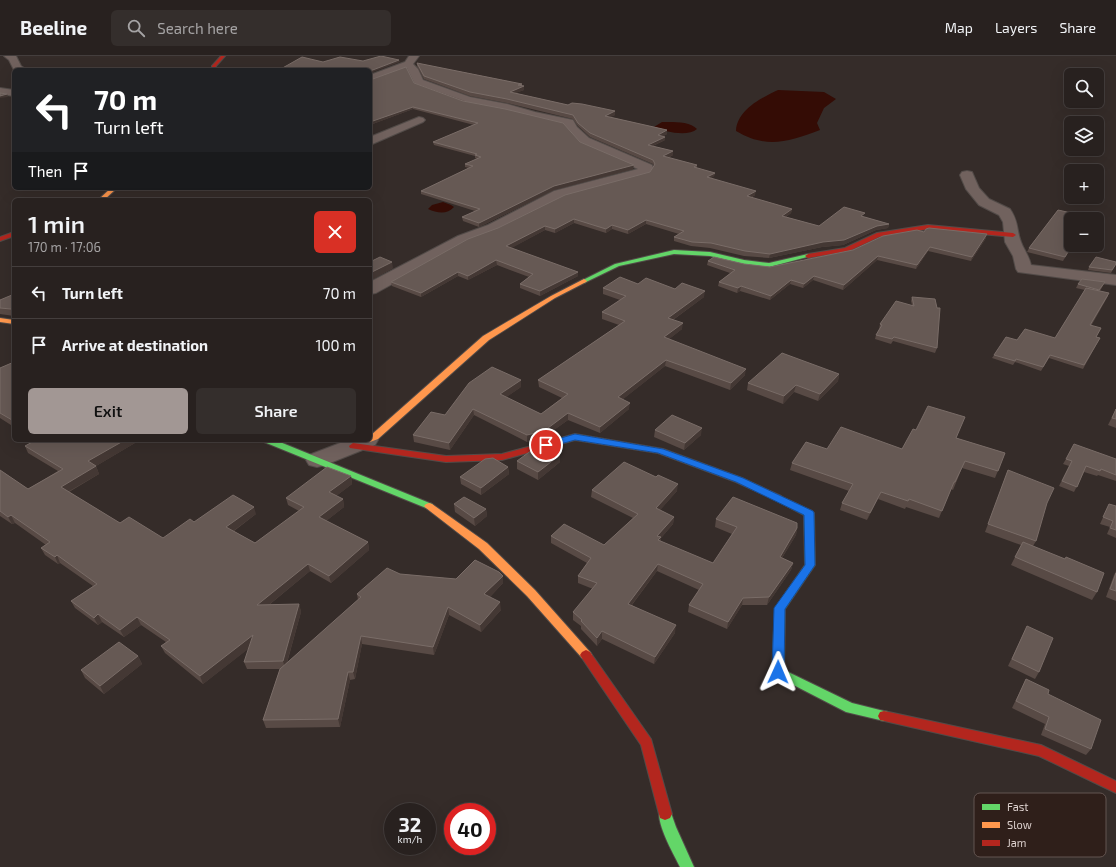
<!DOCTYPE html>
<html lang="en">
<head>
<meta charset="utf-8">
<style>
	:root { --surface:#28211f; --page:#342e2c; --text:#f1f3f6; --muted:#a5a3a4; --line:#443e3d; --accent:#a29794 }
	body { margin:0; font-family:"Exo 2",sans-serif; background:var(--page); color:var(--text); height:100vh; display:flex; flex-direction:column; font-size:15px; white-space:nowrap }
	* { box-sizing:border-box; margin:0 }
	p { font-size:13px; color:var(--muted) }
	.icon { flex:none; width:22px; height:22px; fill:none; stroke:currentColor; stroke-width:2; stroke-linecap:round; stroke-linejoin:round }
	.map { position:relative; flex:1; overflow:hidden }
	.details { position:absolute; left:12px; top:142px; width:360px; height:244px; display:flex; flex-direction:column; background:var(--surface); border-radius:6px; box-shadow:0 4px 16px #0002,0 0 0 1px var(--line) }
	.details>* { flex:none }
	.hud { position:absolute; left:12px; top:12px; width:360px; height:122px; border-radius:6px; box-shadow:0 4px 16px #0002,0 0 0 1px var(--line); background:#202124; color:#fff; overflow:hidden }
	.controls { position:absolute; left:1064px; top:12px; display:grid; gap:8px }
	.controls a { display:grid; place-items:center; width:40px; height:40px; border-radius:6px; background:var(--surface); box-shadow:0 4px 16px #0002,0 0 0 1px var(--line); font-size:20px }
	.speed { position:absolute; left:384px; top:747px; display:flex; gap:8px; font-size:20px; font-weight:700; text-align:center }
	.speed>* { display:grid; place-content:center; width:52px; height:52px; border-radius:50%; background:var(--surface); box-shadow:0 4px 16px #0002,0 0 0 1px var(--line); line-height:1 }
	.speed small { font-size:10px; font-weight:400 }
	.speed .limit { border:6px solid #d22; background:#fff; color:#111 }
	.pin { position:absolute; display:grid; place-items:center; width:34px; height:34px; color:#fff; margin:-17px; border:2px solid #fff; border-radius:50%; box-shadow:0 1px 4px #0007 }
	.me { position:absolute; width:44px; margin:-22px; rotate:1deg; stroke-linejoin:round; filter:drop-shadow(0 0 3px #0008) }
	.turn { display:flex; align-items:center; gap:14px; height:84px; padding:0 16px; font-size:18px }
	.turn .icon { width:52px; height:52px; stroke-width:2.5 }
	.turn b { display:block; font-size:28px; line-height:34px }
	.then { display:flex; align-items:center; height:38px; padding:0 16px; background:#0003; gap:8px; font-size:15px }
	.round { display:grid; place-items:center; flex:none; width:42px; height:42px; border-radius:6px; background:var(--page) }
	.summary { display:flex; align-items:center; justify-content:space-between; height:68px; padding:0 16px }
	h1 { font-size:24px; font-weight:600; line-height:30px }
	.cta { display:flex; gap:8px; margin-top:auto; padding:8px 16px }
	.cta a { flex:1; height:46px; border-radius:6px; background:var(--accent); color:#111; font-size:16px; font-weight:600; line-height:46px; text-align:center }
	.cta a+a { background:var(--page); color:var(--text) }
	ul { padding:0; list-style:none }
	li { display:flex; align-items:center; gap:12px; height:52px; padding:0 16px; border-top:1px solid var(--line) }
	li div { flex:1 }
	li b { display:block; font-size:15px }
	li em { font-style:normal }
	header { display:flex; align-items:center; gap:24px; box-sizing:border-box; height:56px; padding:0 20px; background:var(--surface); border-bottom:1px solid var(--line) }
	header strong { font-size:19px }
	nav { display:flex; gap:22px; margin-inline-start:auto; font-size:14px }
	.search { width:280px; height:36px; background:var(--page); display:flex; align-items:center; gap:10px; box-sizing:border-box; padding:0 14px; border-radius:6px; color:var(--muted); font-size:15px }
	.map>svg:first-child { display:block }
</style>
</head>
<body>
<header>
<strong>Beeline</strong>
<div class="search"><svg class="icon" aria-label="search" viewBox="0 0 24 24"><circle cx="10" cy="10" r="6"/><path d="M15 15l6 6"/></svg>Search here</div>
<nav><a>Map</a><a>Layers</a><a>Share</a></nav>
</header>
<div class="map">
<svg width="1116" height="811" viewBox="0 0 1116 811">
	<rect width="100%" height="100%" fill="#352c29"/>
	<path fill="#340c05" d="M778,34L824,36L836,43L824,52L817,67L820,74C788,86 766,93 736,75C737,54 761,42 778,34Z
		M662,66C672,66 690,65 697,73C688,81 665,76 654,71Z
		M443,146L451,149L454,151C447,159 437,157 428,153L432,149Z"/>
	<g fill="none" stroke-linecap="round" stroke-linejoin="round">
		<g stroke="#524b48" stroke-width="2">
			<path id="street" d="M4,0H16L21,10L27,14H14L9,4Z
				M409,0H419L413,8L418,13L423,24L470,41L507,48L535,56L573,64L577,71L589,82L652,109L653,112L649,118L564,141L498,175L468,186L376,237L370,238V226L458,180L488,169L554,135L638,113L581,88L568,75L564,69L533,62L505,54L464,46L415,28L407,12L370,26V19L405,6Z
				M0,32L14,34V40L0,38Z
				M419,61L423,62L425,64L423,66L370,89V81Z
				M967,115L972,116L979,132L989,143L1010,153C1019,166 1016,173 1021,186C1024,194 1029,200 1031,209L1116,219V229L1018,216L1016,213L1013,200L1005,186L1003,166L999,159L979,149L966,133L960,119L962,116Z
				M370,378L375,379L378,384L375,389L325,409L317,411L309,409L306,404L309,399L348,384H370Z"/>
		</g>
		<g stroke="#524b48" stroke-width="2">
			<path id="fast" d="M674,194L710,196L744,204L769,207L808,198L811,200L769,211L744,208L710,200L674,198L619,210L586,226L584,227L581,225L615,208Z
				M263,384H275L432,448L434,450L429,453L426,452L264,386Z
				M778,439L812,455L814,457L815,509L785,553L784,614L852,647L888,656L890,660L888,664L884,665L846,656L774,619L772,616L775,552L805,509L804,459L775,444L773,442Z
				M665,752L670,754L676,771L694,811H680C674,799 655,766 660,754Z"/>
		</g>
		<g stroke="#524b48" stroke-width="2">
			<path id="slow" d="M111,132H117L104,144H98Z
				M584,223L587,225L586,226L555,242L489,284L378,383L370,386L367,385L370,384V380L483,280L551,240Z
				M0,262L14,264V268L0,266Z
				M575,378L663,393L742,422L781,440L783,442L781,444H775L736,426L658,397L575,384L539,394L535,391L536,389Z
				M429,447L432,448L487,487L535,534L590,596L592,599L590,602L586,604L582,602L527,540L479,493L426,452L424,450L426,448Z"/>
		</g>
		<g stroke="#524b48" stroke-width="2">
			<path id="jam" d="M221,0H225L216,10V14H212V10Z
				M928,169L1013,177L1016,179L1013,181L928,173L879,181L849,195L808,202L805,200L808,198L845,192L877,177Z
				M14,176V180L0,185V181Z
				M353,387L446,400L502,398L539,388L543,391L542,393L502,404L446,406L350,392L349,390Z
				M586,594L590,596L651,683L672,758L670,762L665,764L660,762L641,689L582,602L580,599L582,596Z
				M884,655L1041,689L1116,725V737L1039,700L880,664L878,660L880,656Z"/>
		</g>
		<use href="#street" fill="#71625e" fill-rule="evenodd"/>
		<use href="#fast" fill="#63d668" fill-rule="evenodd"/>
		<use href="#slow" fill="#ff974d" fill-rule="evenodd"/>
		<use href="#jam" fill="#b3261e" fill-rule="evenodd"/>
	</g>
	<path fill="#584a45" d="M417,7L522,28V30L524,34L515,37L568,49L615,55V59L610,61L667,74V78L663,80L665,81V84L653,90L673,95V99L668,102L697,109V112L715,117L714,120L711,122L755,139L751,142L792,153L791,157L786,161L819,170L864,161L889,168L888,172L876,174L843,189L822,191L769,202L744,200L710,192L691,190L674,185V181L679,178L646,168L628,178L612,173L606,177L574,167L555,177L545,174L511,192L578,220L540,240L520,232V228L529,221L497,209L468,224L458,220L421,241L392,230L391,226L650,116L654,110L653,108L590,81L578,70L573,63L507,47L470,40L424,23L417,10Z
		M414,27L580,86L633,113L554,134L479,171L463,165L462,161L475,155L421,138V135L469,112L465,111V108L477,103L475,102V100L434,89L433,86L474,69L413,53L370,69Z
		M1058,154L1085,160L1084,163H1071V189H1073L1063,205L1027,196L1029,192Z
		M924,176L986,182L971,205L928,195L916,213L877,204L843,234L813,224L803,232L790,228L770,244L740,235L737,237L718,230L719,226L730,217L707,209L708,205L770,211L853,194Z
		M370,206L393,212L373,223L370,221Z
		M1115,210L1111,217L1088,214L1089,211Z
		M1105,226L1100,235L1108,240L1091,270L1101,272L1096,281L1100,282L1083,313L1049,302L1041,315L1015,306L1013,309L992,302L994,299L1055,282L1085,234L1076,232L1078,228Z
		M638,228L675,233L704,241L673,264L682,273L669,283L745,319L730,334L665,310L623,343L629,353L600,377L568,364L544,381L527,386L474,359L450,394L414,386L413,379L445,359L521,331L506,341L541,358L562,342L539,331L538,324L619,269L602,263V256L620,244L603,238V232Z
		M14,239V260L0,258V244Z
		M912,241L937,292L935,297L893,285L891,288L875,283L876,279L879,273L880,268L912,249L911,245Z
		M14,306V371L0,362V312Z
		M839,318L838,325L818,345L794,336L783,348L747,334L748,327Z
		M1116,353V372L1108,369Z
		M965,361L956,382L1005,397L995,422L962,412L953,434L951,433L939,462L906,451L905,453L878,443L867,464L840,454L842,447L849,435L790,414L792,407L827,393H902L916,374Z
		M655,374L701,379L684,394L654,381Z
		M36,384H140L96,410L99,418L69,436L120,467L163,482L194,466L256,458L234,475L255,487L299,455L288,449L286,442L351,420L352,428L336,440L343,443L344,451L326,465L368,486L369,494L331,527L310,515L269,549L299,548L301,556L287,607L358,544L357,538L400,518L456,523L503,520V527L490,541L501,554L481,576L449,559L434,599L362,588L355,623L350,624L340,671L266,672L263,664L280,613H247L244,606L249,592L203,628L165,597L161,590L166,586L141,569L124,581L102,566L98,569L75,552L71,545L93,530L60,507L58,508L45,499L41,492L46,489L15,467L12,468L0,460V414L28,433L58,415L28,397L25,390Z
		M560,399V406L538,424L517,413V405Z
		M1066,403H1116V425L1098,419L1097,420L1084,416L1074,436L1059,430L1069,410L1063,408Z
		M508,411L509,418L481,439L461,428L460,421Z
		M1008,414L1046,448L1036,485L1033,490L1097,536L1092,544L1011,509L1021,489L985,476Z
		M592,434L677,435L660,454L674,461L673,468L661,482V486L713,507L732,478L715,471L716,463L797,472L796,479L782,502L793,507L791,514L767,549H742L727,573L688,556L689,549L699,534L657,515L632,549L675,577L654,608L602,583L597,590L581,573V570L573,564V556L593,533L578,527V520L587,507L551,487V480L604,489L633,462L591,441Z
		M454,448L486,453L487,460L475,470L455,456Z
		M1109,448L1116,450V482L1107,478L1110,471L1100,468Z
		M1116,515V545L1106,541L1114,519Z
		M1027,570L1039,616L1035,623L1008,610Z
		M138,600L142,608L104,638L85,622L81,614Z
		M1026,623L1091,693L1086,699L1041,679L1045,668L1012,652Z"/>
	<path fill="#443834" d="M399,4L400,6L370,17V15Z
		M524,30V34L510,39V36Z
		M7,38L8,41L0,42V40Z
		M413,51V53L370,69V66Z
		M615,55V59L605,64V60Z
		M667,74V78L658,83V79Z
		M665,81V84L648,92V89Z
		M673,95V99L663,104V100Z
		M634,109L633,113L554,134L479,171V167L554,130Z
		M715,117L714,120L707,125V121Z
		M756,135L755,139L746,144L747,140Z
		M792,153L791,157L782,164V160Z
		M574,163V167L555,177V173Z
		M646,164V168L628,178V174Z
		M889,168L888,172L876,174L843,189L822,191L769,202L770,198L877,170Z
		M612,169V173L606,177V173Z
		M545,170V174L506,195V190Z
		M987,178L986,182L971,205L972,201Z
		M1072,189H1073L1063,205L1065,201Z
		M930,191L928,195L916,213L917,209Z
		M878,200L877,204L843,234L844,229Z
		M496,204L497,209L468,224V220Z
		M392,206L393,212L373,223L372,216Z
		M458,216V220L421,241V237Z
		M578,216V220L540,240V235Z
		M814,220L813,224L803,232L804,228Z
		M791,224L790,228L770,244L771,240Z
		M741,230L740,235L737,237L738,232Z
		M705,235L704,241L667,268L668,262Z
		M683,267L682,273L663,288L664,281Z
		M666,304L665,310L617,348L618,341Z
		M746,313L745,319L730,334L731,327Z
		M839,318L838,325L818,345L820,338Z
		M521,324V331L501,345L500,338Z
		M796,329L794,336L783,348L784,340Z
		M630,347L629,353L600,377V371Z
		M473,353L474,359L450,394L449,387Z
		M568,357V364L544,381L527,386V379Z
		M14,363V369L12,364Z
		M702,372L701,379L684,394L685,387Z
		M125,384H140L91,413L88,405Z
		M560,399V406L538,424V416Z
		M96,410L99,418L64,438L61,431Z
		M508,411L509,418L481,439V432Z
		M351,420L352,428L331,444L329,436Z
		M678,428L677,435L655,460L656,452Z
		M881,436L878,443L867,464L870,457Z
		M343,443L344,451L321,469L319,461Z
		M254,451L256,458L229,478L226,471Z
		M486,453L487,460L475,470L474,462Z
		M11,459L15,467L12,468L8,461Z
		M674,461L673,468L661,482L660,489L657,492V480Z
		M797,472L796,479L778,508L780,501Z
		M368,486L369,494L331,527L329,520Z
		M57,499L60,507L58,508L55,501Z
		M793,507L791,514L767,549L769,541Z
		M308,508L310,515L260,556L257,549Z
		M658,508L657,515L627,555L628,548Z
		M503,520V527L485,546L484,538Z
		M743,542L742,549L727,573L728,566Z
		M500,546L501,554L481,576L480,569Z
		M299,548L301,556L285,613L283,605Z
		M448,551L449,559L434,599L433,591Z
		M98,558L102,566L98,569L94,562Z
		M137,561L141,569L124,581L120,574Z
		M676,569L675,577L654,608L655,601Z
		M602,575V583L597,590V582Z
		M253,579L256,587L203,628L200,620Z
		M361,580L362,588L355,623L353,616Z
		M138,600L142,608L104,638L100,630Z
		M348,616L350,624L340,671L338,663Z"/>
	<path fill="#665954" stroke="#796c67" d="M381,0L399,4L370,15V14H279L302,1L323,6L340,1L363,5Z
		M417,7L522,28L518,29L524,30L510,36L568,49L572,47L582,48L615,55L605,60L667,74L658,79L665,81L648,89L673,95L663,100L697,109L694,111L715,117L707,121L756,135L747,140L792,153L782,160L819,170L844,151L865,157L861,160L889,168L877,170L844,184L823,186L770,198L745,195L711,187L692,186L674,181L684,175L646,164L628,174L612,169L606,173L574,163L555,173L545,170L506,190L578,216L540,235L520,228L533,218L496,204L468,220L458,216L421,237L391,226L468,183L498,172L565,139L650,116L655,108L653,104L590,77L578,67L573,59L507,43L470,36L424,20Z
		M406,11L414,27L463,45L505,53L563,67L580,86L634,109L554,130L479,167L462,161L480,153L421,135L473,110L465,108L481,101L475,99L477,98L433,86L478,67L413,51L370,66V24Z
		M0,37L7,38L0,40Z
		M1058,154L1085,160L1084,163H1071V189H1072L1065,201L1029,192Z
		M929,172L987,178L972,201L930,191L917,209L878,200L844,229L814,220L804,228L791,224L771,240L741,230L738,232L719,226L735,214L708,205L714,201L744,208L770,211L853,194L883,180L917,174L924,176L926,173Z
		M380,201L392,206L372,216L370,215V206Z
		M1096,201L1116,206V208L1112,214L1089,211Z
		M620,221L638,228L646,222L675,233L682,227L705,235L668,262L683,267L664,281L746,313L731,327L666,304L618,341L630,347L600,371L568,357L544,375L527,379L473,353L449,387L413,379L431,356L445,359L469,327L492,311L521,324L500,338L541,358L568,338L538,324L625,265L602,256L626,240L603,232Z
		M1082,223L1105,226L1099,234L1078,228Z
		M1086,232L1109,237L1090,269L1101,272L1096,281L1100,282L1084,309L1050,299L1043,311L1016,303L1015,305L994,299L1006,281L1017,284L1025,273L1055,282Z
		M12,239H14V254L13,255L11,253L0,252V244Z
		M912,241L935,243L937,252H940L937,292L894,281L892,283L876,279L882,269L880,268L896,245L914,250Z
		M782,297L839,318L820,338L796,329L784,340L748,327Z
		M14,306V363L12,364L0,357V312Z
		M928,350L965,361L956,382L1005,397L998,415L965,405L955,426H954L942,455L909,443L908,445L881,436L870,457L842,447L853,428L792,407L806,386L827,393L841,371L902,393L913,373L916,374Z
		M1116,353V363L1112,362Z
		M672,359L702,372L685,387L655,374Z
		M36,384H125L88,405L96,410L61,431L120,467L129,461L163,482L190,463L194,466L233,439L254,451L226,471L255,487L304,451L286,442L327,411L351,420L329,436L343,443L319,461L368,486L329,520L308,508L257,549L299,548L283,605L244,606L253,579L200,620L161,590L170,584L137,561L120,574L98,558L94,562L71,545L97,528L57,499L55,501L41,492L50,486L11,459L8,461L0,455V414L28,433L63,413L25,390Z
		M1074,388L1116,403V419L1101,413L1100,415L1086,410L1077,431L1062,425L1072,405L1066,403Z
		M544,391L560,399L538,416L517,405L532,394Z
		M493,402L508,411L481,432L460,421L485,403Z
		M624,406L656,421L658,419L678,428L656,452L674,461L657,480L661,481L658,484L713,507L737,471L716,463L733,441L797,467V472L780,501L793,507L769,541L743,542L728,566L689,549L703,528L658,508L628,548L676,569L655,601L602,575L597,582L581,565L582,564L573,556L597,527L578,520L591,502L551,480L564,468L604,489L638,458L592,434Z
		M1008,414L1054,432L1047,447L1036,485L988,468Z
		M464,441L486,453L474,462L454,448Z
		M1109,448L1116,450V474L1110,472L1113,465L1103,461Z
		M1023,486L1065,503L1066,501L1104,517L1097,536L1015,501Z
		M475,504L499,516L503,520L484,538L500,546L480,569L448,551L433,591L361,580L353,616H348L338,663L263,664L280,613L361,541L357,538L387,512L400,518L456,523Z
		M1116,517V535L1110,533Z
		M1027,570L1053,582L1039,616L1012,603Z
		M119,586L138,600L100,630L81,614Z
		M1026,623L1049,634L1048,638L1101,664L1091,693L1045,673L1049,661L1016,645Z"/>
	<path fill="#1a73e8" stroke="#114b97" d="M575,378L663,393L743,422L813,455L814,457L815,509L785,553L784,616L782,620L778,621L774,620L772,616L774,552L805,509L804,459L736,426L658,397L575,384L546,392L541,389L543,387Z"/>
	<rect x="974" y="737" width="132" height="64" rx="6" fill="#2f1f1a" stroke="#635450" stroke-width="1"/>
	<rect x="982" y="748" width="18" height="6" fill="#63d668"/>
	<rect x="982" y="766" width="18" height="6" fill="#ff974d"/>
	<rect x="982" y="784" width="18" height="6" fill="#b3261e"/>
	<g font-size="11" fill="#ddd1ce">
		<text x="1007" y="755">Fast</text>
		<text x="1007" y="773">Slow</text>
		<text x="1007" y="791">Jam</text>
	</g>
</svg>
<div class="controls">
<a><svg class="icon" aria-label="search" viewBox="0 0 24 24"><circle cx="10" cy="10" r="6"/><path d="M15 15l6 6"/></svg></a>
<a><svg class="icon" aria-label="layers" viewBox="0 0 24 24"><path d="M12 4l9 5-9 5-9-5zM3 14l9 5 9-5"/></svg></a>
<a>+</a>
<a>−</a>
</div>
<div class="speed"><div>32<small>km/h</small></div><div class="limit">40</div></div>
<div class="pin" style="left:546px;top:389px;background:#d93025"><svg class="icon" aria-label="arrive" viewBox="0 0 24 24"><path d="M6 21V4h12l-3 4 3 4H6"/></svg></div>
<svg class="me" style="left:778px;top:616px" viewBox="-20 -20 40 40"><path d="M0-17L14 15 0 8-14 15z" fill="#1a73e8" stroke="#fff" stroke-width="4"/></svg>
<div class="hud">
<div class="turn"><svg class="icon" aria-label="left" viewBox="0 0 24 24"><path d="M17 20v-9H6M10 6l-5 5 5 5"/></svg><div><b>70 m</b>Turn left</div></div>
<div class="then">Then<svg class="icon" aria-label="arrive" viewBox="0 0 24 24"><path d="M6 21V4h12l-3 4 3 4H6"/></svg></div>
</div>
<section class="details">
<div class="summary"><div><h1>1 min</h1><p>170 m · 17:06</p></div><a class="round" style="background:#d93025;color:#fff"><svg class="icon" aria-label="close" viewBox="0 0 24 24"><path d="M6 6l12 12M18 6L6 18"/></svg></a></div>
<ul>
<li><svg class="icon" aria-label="left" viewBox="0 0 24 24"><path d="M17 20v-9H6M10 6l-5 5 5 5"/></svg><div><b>Turn left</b></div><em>70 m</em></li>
<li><svg class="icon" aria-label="arrive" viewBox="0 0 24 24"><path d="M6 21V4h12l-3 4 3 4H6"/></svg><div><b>Arrive at destination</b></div><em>100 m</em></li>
</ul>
<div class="cta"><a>Exit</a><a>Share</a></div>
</section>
</div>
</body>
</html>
